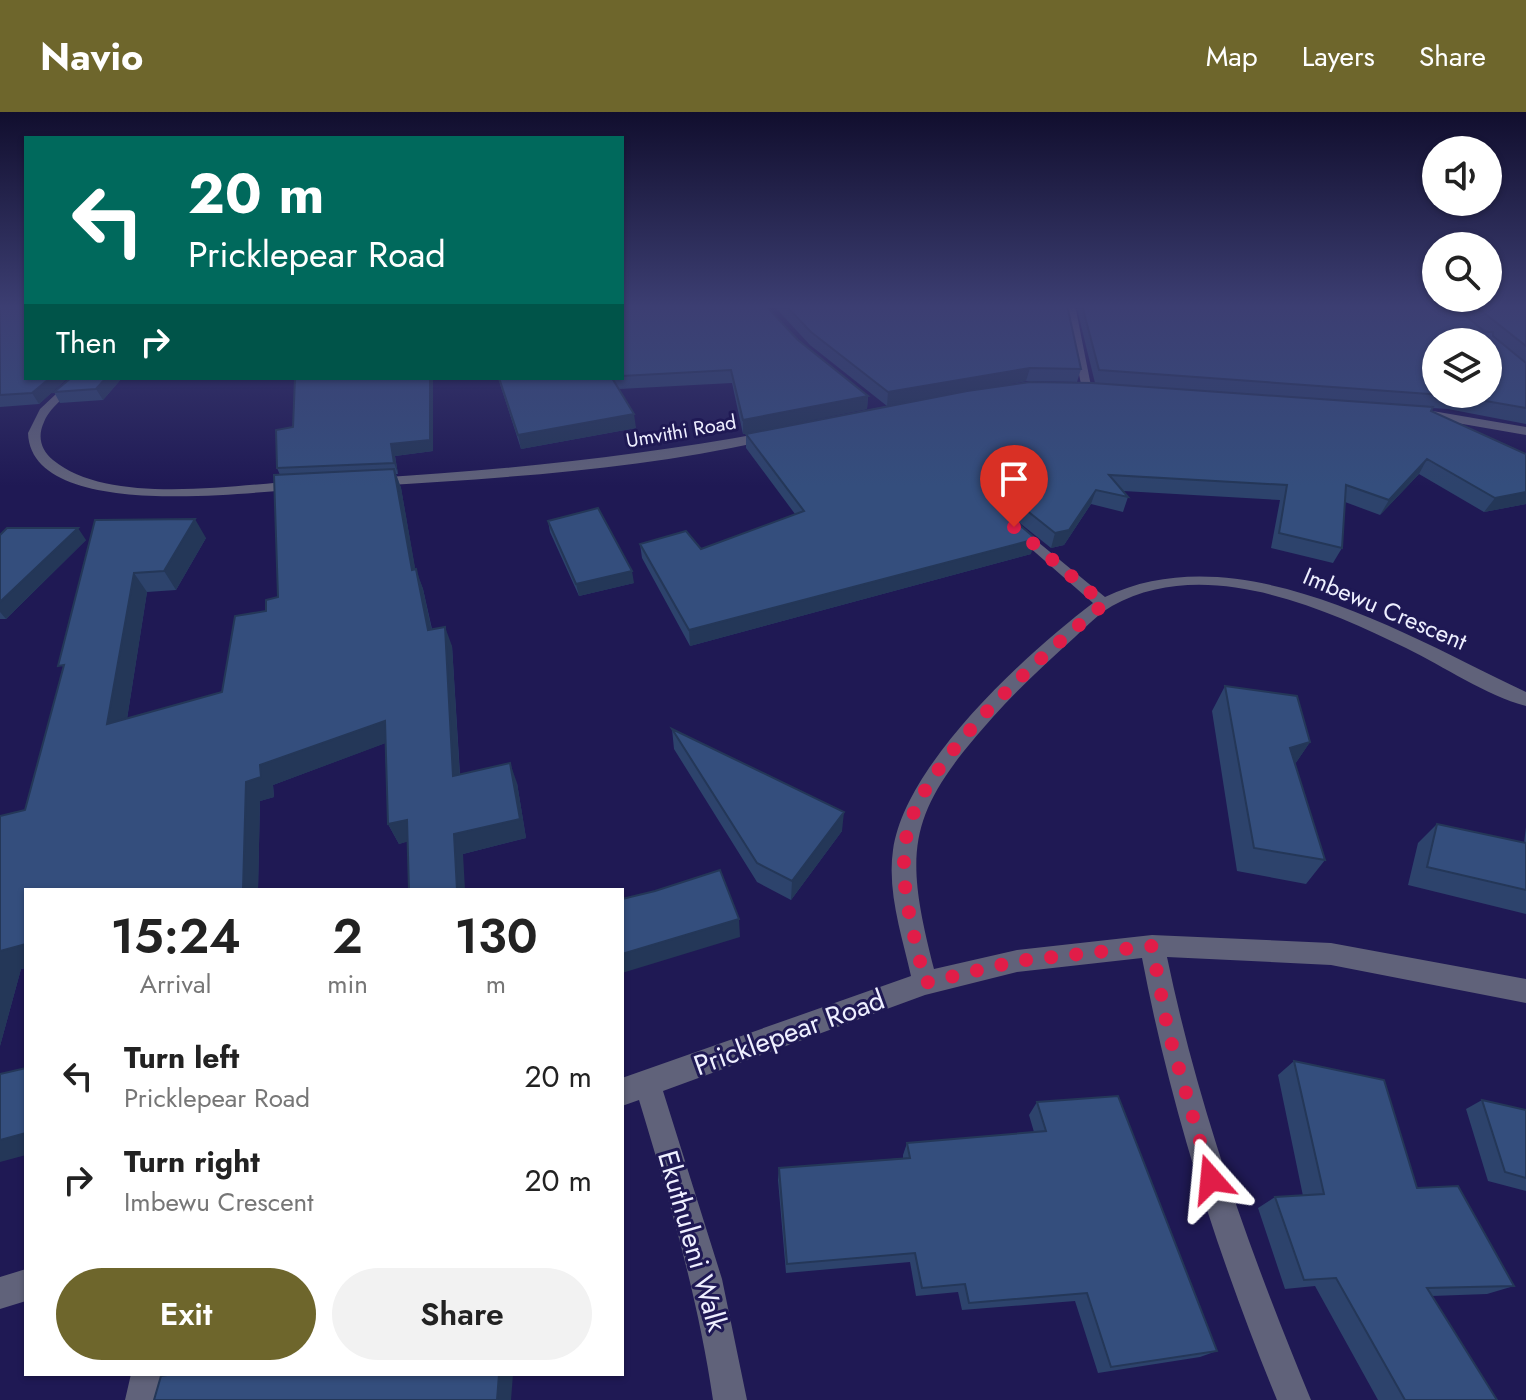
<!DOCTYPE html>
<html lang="en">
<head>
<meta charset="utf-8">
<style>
	:root { --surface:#fff; --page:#f2f2f2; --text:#222; --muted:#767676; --accent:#6e662c }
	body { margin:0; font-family:Jost,sans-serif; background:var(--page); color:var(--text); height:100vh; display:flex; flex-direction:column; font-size:30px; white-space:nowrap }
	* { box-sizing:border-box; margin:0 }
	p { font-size:26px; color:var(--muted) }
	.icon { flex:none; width:44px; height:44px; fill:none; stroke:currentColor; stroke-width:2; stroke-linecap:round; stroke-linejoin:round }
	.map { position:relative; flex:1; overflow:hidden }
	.side { position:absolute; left:24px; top:776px; width:600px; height:488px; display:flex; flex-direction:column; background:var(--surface); border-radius:0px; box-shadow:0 2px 6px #0004 }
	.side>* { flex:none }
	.banner { position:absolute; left:24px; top:24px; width:600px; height:244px; border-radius:0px; box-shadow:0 2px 6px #0004; background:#00695c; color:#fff; overflow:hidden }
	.buttons { position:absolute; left:1422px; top:24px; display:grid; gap:16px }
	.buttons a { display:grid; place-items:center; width:80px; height:80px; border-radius:50%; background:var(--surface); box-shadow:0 2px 6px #0004; font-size:40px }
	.pin { position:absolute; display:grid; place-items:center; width:68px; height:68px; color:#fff; margin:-82px -34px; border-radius:50% 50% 50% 0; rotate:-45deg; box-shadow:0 0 8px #0007 }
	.pin .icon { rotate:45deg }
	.me { position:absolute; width:88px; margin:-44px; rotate:342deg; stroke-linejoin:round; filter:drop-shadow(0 0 6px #0008) }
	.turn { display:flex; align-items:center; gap:28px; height:168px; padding:0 32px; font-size:36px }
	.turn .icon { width:104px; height:104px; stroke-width:2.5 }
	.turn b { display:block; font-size:56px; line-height:68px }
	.then { display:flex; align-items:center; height:76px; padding:0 32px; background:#0003; gap:16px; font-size:30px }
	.eta { display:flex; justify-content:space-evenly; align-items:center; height:136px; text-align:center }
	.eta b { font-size:48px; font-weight:600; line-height:56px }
	.action { display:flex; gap:16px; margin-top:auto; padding:16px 32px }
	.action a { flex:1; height:92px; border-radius:48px; background:var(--accent); color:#fff; font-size:32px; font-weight:600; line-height:92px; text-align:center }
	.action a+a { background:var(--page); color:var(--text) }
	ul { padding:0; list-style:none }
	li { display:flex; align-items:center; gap:24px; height:104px; padding:0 32px }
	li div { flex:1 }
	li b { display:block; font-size:30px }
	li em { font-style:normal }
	header { display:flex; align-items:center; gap:48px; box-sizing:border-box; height:112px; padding:0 40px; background:var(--accent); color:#fff }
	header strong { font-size:38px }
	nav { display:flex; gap:44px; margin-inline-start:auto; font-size:28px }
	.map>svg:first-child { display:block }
</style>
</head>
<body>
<header>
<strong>Navio</strong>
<nav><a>Map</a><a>Layers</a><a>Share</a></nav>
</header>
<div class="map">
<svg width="1526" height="1288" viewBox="0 0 1526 1288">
	<rect width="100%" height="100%" fill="#1f1954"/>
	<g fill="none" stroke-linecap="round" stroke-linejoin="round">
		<path fill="#60627a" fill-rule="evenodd" d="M1065,193H1075L1092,279L1082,277Z
			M73,266H86C72,281 52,291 44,310C37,325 41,338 53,348C108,394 233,373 300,369L307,373L300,377C243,381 31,409 28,321L40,297Z
			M1415,296L1526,315V323L1411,303V297Z
			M773,319L778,320V326C645,357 507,366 372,374L365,370L372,366C507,358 640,344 773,319Z
			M1016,412L1105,485C1239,421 1406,523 1526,580V594C1485,583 1445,555 1406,536C1322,495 1204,443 1112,494C1098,502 1087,514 1075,525C1047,550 1019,576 993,605C907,701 903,736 934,857L1017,838L1152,823L1331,831L1526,867V891L1331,853L1167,845C1199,999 1251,1143 1311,1288H1277C1218,1144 1171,998 1142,846L1017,860L925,883L663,979L722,1167L747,1288H713C698,1185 669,1087 639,988L622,994V966L911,864C902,824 887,780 893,738C905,652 1026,542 1093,491L1011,419V413Z
			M26,1157V1189L0,1197V1165Z
			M131,1262H165L159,1288H125Z"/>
	</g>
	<path fill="#2d436c" d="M0,193L26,266H68L39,292L0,295Z
		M622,193L798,228L868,284L867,297L743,322L732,271L619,277L636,316L521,337L498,266H622Z
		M773,193H1067L1081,257L1077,270L1026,269L995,275L1095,271L1076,193H1526V312L1448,297L1432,296L1431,299L1526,342V392L1484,400L1419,362L1380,403L1345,390L1342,436L1333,451L1271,436L1280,388L1123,379L1128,385L1123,400L1091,392L1064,433L1051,436L992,389L1031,442L690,534L642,446L640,432L701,437L795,402L746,336V322L887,294L810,233Z
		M71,266H122L103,288L60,291L54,280Z
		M293,315L433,339L395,344L398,362H396L401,376L415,457L423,477L432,517L452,534L460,662L517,671L526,726L463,742L408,729L399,732L388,712L385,631L273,673L274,685L260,689L258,778H26V856L21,857L0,934V704L25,698L63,560L95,408L206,426L176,478L147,480L127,607L222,580L266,499L278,485L280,363L277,356Z
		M548,409L634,471L579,484L550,420Z
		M0,423L86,428L6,507H0Z
		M1225,574L1310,630L1295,652L1325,748L1306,772L1237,759L1212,599Z
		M672,617L842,719L791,788L757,770L674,637Z
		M1437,712L1524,731L1526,715V802L1408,773L1418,731Z
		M1294,949L1417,1076L1514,1174L1487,1182L1432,1184L1497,1288H1378L1315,1174L1285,1177L1258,1096L1275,1085L1303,1084L1278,963Z
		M1482,988L1526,998V1079L1488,1069L1466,997Z
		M1037,990L1217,1239L1200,1245L1098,1261L1075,1189L962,1198L958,1180L916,1184L910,1150L786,1161L778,1068L779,1056L903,1046V1043L907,1031L1034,1020L1029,1003Z"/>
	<path fill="#243758" d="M1030,256L1026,269L887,294L888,280Z
		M50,266H68L39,292L32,281Z
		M106,266H122L103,288L96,277Z
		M430,266H433V339L395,344L398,362L394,351L391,332Z
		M868,284L867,297L743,322V308Z
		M634,302L636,316L521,337L518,323Z
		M1427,347L1419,362L1380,403L1389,388Z
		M394,357L401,376L419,478L412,458Z
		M996,374L992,389L982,395L985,381Z
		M1096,378L1091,392L1064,433L1051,436L1055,421Z
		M1526,380V392L1484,400L1495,386Z
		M195,407L206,426L176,478L164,459Z
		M78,416L86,428L6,507L0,500V490Z
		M1036,427L1031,442L690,534L689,518Z
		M416,457L423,477L436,538L428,518Z
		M632,459L634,471L579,484L576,472Z
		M134,461L147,480L123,632L107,612Z
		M445,515L452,534L461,683L453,664Z
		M385,609L394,628L273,673L274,685L260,689L258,778H243L246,670L260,653Z
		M1310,630L1293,655L1290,636Z
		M510,651L517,671L526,726L463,742L465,778H457L454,722Z
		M844,700L842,719L791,788L792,769Z
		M407,708L417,727L399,732L388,712Z
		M739,807L740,825L622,861V842Z
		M26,832V856L21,857L0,934V839Z
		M26,1021V1043L0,1050V1028Z
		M499,1262H513L511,1288H497Z"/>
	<path fill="#344e7d" stroke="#243758" stroke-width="2" fill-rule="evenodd" d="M0,193H26V266H50L32,281L0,283Z
		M622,193H765L798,228L868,284L743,308L731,258L622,264Z
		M785,193H1067L1081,257L1030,256L888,280L811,220Z
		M1082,193H1453L1485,220H1493V224L1526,251V296L1457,284L1099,258ZM1436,230H1488V282H1436Z
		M1474,193H1526V234Z
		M71,266H106L96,277L54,280Z
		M295,266H430V328L391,332L394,351L277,356L276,318L293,315Z
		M499,266H612L634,302L518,323Z
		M1030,270L1092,271L1433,295L1431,299L1526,342V380L1495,386L1427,347L1389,388L1346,373L1342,436L1279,421L1287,373L1109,363L1128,385L1096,378L1069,418L1055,421L996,374L985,381L988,386L1036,427L689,518L640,432L686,419L701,437L804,399L746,322L967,279Z
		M394,357L412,458L416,457L428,518L445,515L453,664L510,651L520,707L454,722L457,778H409L407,708L388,712L385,609L260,653L261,665L246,670L243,778H26V832L0,839V704L25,698L64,553L58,554L95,408L195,407L164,459L134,461L107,612L222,580L235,504L266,499V488L278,485L274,363Z
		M598,396L632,459L576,472L548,409Z
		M7,416H78L0,490V423Z
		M1225,574L1297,584L1310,630L1290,636L1325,748L1254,736Z
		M672,617L844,700L792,769L757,751Z
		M1437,712L1526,731V778L1427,755Z
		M720,758L739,807L622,842V787L655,779Z
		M1294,949L1384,968L1417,1076L1458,1074L1514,1174L1427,1176L1497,1288H1405L1336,1166L1304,1168L1275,1085L1324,1082Z
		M26,956V1021L0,1028V962Z
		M1118,984L1217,1239L1111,1255L1087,1181L969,1191L965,1172L922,1176L915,1141L787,1152L779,1056L910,1046L907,1031L1046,1019L1037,990Z
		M1482,988L1526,998V1066L1505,1060Z
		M174,1262H499L497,1288H154L161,1264Z"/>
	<linearGradient id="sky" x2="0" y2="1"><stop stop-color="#110e2e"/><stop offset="0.52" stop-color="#3c3e72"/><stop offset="1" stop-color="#3c3e72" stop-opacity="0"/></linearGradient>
	<rect width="1526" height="374" fill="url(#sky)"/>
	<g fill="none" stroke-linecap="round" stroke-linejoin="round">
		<path stroke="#e11d48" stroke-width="14" stroke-dasharray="0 25.2" d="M1014,415L1104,492C1046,540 917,651 906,727C898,775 915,824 925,871L1017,849L1152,834L1168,919L1211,1067"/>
	</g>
	<g text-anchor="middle" stroke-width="6" stroke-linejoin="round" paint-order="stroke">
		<g font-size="20" fill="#eeefff" stroke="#1f1954">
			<text transform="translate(681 319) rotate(-10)" y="7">Umvithi Road</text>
		</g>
		<g font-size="24" fill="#eeefff" stroke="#1f1954">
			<text transform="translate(1385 497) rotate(23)" y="8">Imbewu Crescent</text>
		</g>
		<g font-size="28" fill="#eeefff" stroke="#1f1954">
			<text transform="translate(789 920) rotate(-20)" y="10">Pricklepear Road</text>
			<text transform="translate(693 1129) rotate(74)" y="10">Ekuthuleni Walk</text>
		</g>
	</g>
</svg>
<div class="buttons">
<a><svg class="icon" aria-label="sound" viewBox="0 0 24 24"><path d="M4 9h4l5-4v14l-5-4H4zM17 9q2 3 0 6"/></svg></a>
<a><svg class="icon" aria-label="search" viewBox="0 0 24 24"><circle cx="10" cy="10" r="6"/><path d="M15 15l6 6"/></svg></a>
<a><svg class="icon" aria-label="layers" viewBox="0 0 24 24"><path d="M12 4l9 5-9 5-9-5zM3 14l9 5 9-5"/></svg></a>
</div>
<div class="pin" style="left:1014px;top:415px;background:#d93025"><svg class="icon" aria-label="arrive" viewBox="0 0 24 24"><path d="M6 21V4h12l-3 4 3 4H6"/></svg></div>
<svg class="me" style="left:1211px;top:1067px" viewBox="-20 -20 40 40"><path d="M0-17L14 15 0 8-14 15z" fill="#e11d48" stroke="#fff" stroke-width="4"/></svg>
<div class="banner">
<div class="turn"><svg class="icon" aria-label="left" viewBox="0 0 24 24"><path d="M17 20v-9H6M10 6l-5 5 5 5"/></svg><div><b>20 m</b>Pricklepear Road</div></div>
<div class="then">Then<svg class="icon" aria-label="right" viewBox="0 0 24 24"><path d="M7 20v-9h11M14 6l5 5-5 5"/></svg></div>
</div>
<section class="side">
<div class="eta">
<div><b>15:24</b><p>Arrival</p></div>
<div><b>2</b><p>min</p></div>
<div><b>130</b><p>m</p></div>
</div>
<ul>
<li><svg class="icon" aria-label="left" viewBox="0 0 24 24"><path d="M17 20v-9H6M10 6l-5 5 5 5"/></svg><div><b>Turn left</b><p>Pricklepear Road</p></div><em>20 m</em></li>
<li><svg class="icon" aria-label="right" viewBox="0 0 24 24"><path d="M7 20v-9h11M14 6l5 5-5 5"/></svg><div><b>Turn right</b><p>Imbewu Crescent</p></div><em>20 m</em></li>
</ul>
<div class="action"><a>Exit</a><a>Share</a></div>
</section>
</div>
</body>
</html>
